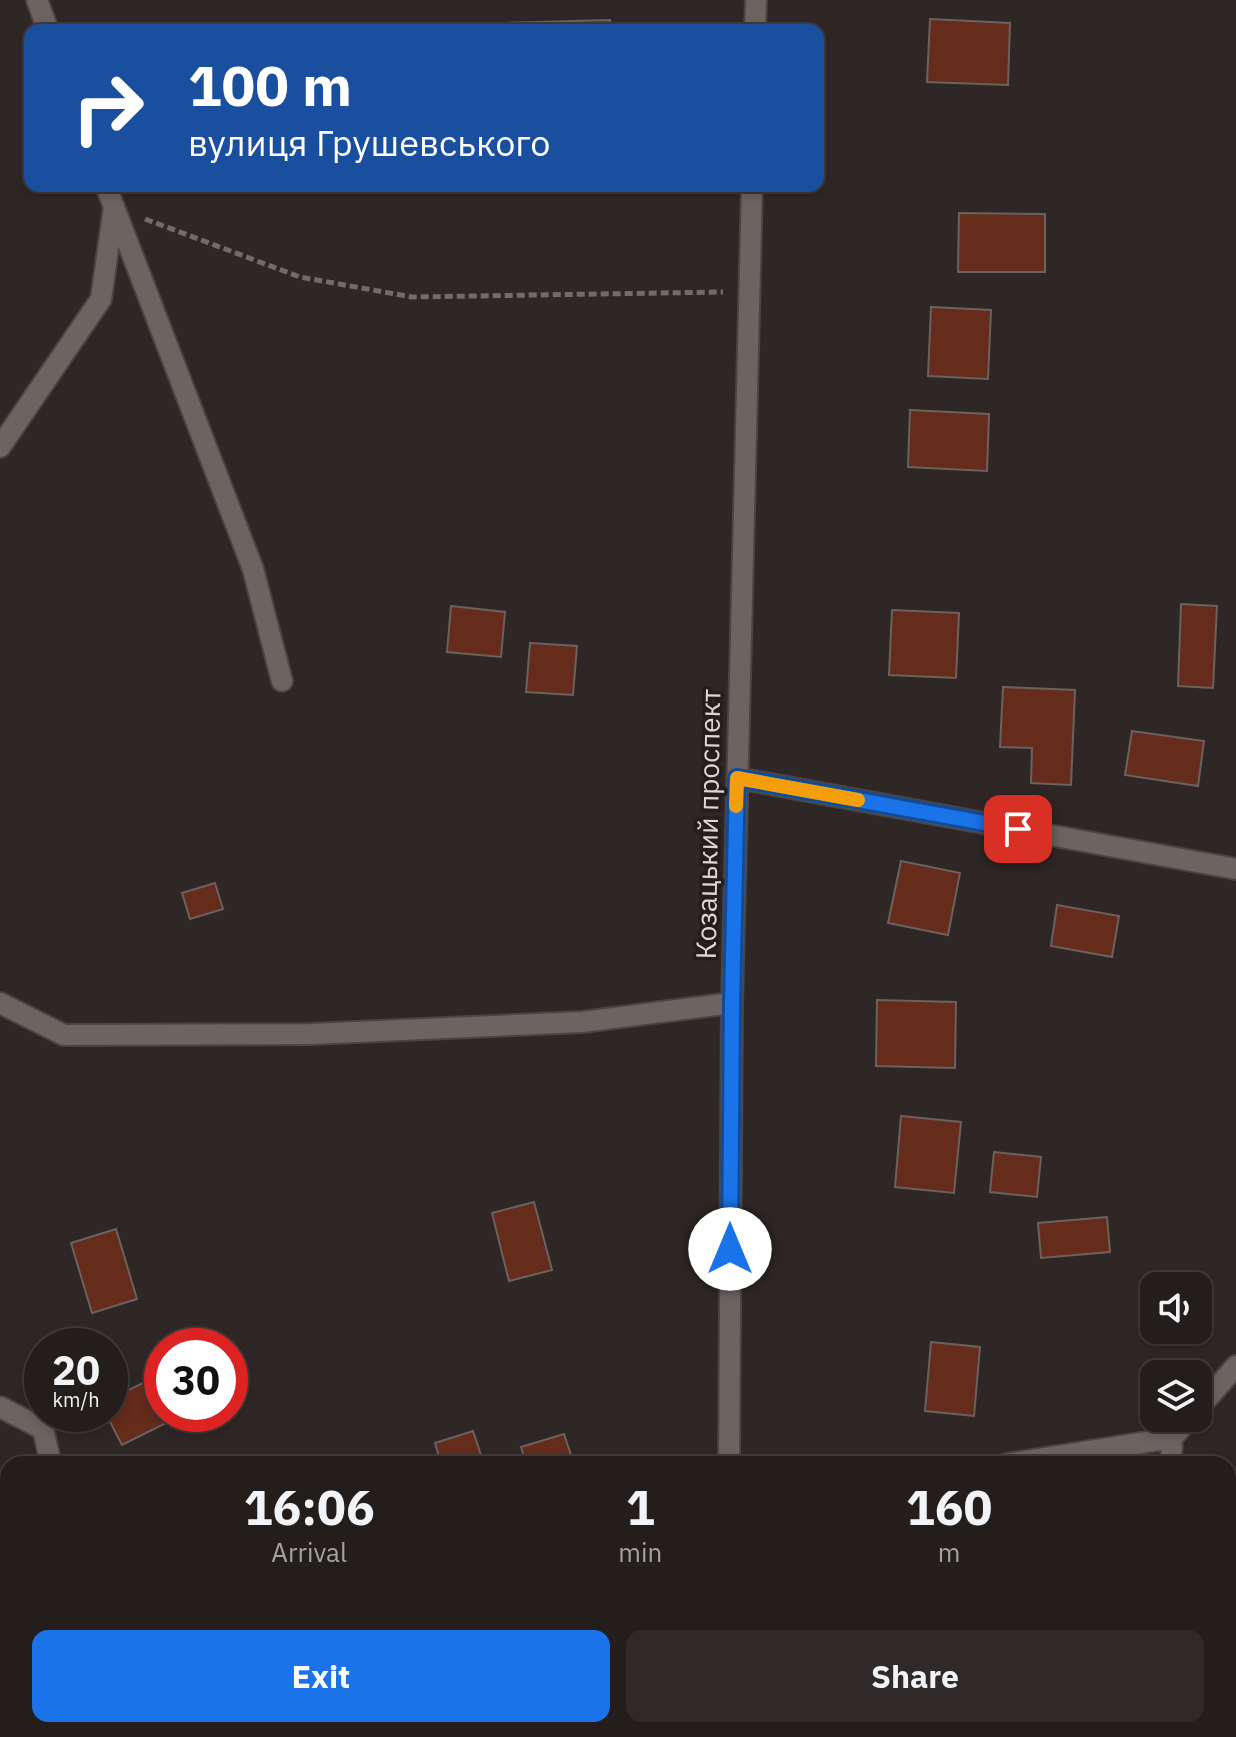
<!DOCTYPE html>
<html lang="en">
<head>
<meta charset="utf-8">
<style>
	:root { --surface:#231d1c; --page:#2f2a29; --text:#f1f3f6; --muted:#a3a2a3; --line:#403b3b; --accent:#1a73e8 }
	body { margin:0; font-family:"IBM Plex Sans",sans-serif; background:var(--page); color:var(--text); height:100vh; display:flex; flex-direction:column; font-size:30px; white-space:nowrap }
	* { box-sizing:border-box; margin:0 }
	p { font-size:26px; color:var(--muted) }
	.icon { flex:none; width:44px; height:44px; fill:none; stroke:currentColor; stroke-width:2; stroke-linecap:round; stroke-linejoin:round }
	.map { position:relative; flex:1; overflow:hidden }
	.side { position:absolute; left:0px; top:1456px; width:1236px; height:282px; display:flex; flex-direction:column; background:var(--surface); border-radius:24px 24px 0 0; box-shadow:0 4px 12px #0003,0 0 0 2px var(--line) }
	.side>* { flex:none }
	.top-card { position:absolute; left:24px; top:24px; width:800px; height:168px; border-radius:16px; box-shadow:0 4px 12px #0003,0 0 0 2px var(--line); background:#1a4fa0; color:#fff; overflow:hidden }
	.fabs { position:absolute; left:1140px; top:1272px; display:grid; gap:16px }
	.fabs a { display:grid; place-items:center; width:72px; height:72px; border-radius:16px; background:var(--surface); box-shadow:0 4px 12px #0003,0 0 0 2px var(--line); font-size:40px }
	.speed { position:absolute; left:24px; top:1328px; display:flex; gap:16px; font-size:40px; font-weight:700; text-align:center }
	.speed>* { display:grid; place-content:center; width:104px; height:104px; border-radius:50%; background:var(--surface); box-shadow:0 4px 12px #0003,0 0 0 2px var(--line); line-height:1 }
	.speed small { font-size:20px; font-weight:400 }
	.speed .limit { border:12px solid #d22; background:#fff; color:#111 }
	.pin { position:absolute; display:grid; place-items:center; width:68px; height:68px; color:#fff; margin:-34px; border-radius:16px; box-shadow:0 4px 12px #0006 }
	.me { position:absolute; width:88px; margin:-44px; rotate:0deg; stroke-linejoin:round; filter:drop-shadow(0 0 6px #0008) }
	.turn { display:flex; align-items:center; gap:28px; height:168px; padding:0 32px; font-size:36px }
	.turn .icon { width:104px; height:104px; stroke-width:2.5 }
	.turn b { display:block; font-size:56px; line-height:68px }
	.eta { display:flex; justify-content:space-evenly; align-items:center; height:136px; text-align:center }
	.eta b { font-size:48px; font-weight:700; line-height:56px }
	.cta { display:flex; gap:16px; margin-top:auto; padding:16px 32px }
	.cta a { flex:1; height:92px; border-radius:16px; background:var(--accent); color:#fff; font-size:32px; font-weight:700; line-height:92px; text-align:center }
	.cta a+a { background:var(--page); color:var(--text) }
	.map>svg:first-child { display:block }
</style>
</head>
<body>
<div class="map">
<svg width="1236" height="1737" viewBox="0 0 1236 1737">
	<rect width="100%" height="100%" fill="#2f2725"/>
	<path fill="#652b1b" stroke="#6b615f" stroke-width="2" d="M930,19L1010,23L1008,85L927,82Z
		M610,20V30H503L502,23Z
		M959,213L1045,214V272H958Z
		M931,307L991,310L988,379L928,376Z
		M910,410L989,414L987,471L908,467Z
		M1181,604L1217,606L1213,688L1178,686Z
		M451,606L505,612L501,657L447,652Z
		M892,610L959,613L956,678L889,675Z
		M530,643L577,646L573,695L526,692Z
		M1003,687L1075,690L1071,785L1031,783L1032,748L1000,747Z
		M1132,731L1204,741L1198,786L1125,775Z
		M901,861L960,873L948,935L888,923Z
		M215,883L223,909L190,919L182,893Z
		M1057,905L1119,916L1112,957L1051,946Z
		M877,1000L956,1002L955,1068L876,1066Z
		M901,1116L961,1122L954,1193L895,1187Z
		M994,1152L1041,1157L1037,1197L990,1192Z
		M534,1202L552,1270L509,1281L492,1213Z
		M1107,1217L1110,1252L1041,1258L1038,1223Z
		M116,1229L137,1299L92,1313L71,1243Z
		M931,1342L980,1347L974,1416L925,1411Z
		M153,1378L162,1396V1414H171L174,1419L122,1445L106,1414H110V1399Z
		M473,1431L484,1464H441L435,1443Z
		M564,1434L574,1464H526L521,1447Z
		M3,1577L8,1591V1639L0,1642V1578Z
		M458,1730H528V1737H458Z"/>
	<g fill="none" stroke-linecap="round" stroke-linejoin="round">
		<g stroke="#4a4442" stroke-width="24">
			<path id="service" d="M114,207L253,569L282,681
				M1198,1409L1236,1366
				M1007,1464L1172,1438L1190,1418
				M1171,1464L1172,1438
				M1164,1730L1169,1737"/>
		</g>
		<g stroke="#4a4442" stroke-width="24">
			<path id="minor" d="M37,0L48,30
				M755,30L756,0
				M0,447L101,299L114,207L106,186
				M737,778L1236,869
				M0,1003L64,1035L311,1034L582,1022L732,1003
				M0,1407L43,1429L51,1464
				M729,1464L732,1003L752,186
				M27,1737L46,1730
				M132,1737V1730
				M717,1737V1730"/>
		</g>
		<path stroke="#726b6a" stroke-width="5" stroke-dasharray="8 4" stroke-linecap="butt" d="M145,219L300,277L412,297L723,292"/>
		<use href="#service" stroke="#6d6462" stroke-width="20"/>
		<use href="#minor" stroke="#6d6462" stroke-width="20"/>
	</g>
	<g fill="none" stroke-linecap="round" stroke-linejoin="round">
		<g stroke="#114b97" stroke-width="20">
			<path id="route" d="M730,1249L732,1003L737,778L1018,829"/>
		</g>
		<use href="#route" stroke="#1a73e8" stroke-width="14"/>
		<path stroke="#f59e0b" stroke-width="14" d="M736,806L737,778L858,800"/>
	</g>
	<g text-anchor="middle" stroke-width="7" stroke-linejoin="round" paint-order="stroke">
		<g font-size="28" fill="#dcd7d6" stroke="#251d1b">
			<text transform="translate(708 824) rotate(-89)" y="10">Козацький проспект</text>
		</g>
	</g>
</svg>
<div class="fabs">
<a><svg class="icon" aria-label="sound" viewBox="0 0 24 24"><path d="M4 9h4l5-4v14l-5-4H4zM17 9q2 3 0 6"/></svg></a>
<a><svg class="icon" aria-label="layers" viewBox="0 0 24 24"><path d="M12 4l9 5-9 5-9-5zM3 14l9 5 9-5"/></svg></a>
</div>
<div class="speed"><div>20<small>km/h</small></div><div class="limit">30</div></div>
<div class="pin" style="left:1018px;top:829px;background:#d93025"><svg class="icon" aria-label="arrive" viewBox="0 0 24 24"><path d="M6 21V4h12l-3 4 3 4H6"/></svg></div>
<svg class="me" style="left:730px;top:1249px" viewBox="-20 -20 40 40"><circle r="19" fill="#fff"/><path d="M0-13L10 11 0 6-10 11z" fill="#1a73e8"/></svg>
<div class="top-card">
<div class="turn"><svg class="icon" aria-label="right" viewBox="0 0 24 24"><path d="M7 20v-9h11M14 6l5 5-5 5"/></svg><div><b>100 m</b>вулиця Грушевського</div></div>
</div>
<section class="side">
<div class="eta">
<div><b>16:06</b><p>Arrival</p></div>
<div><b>1</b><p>min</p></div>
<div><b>160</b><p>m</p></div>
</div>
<div class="cta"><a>Exit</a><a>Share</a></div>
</section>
</div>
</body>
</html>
